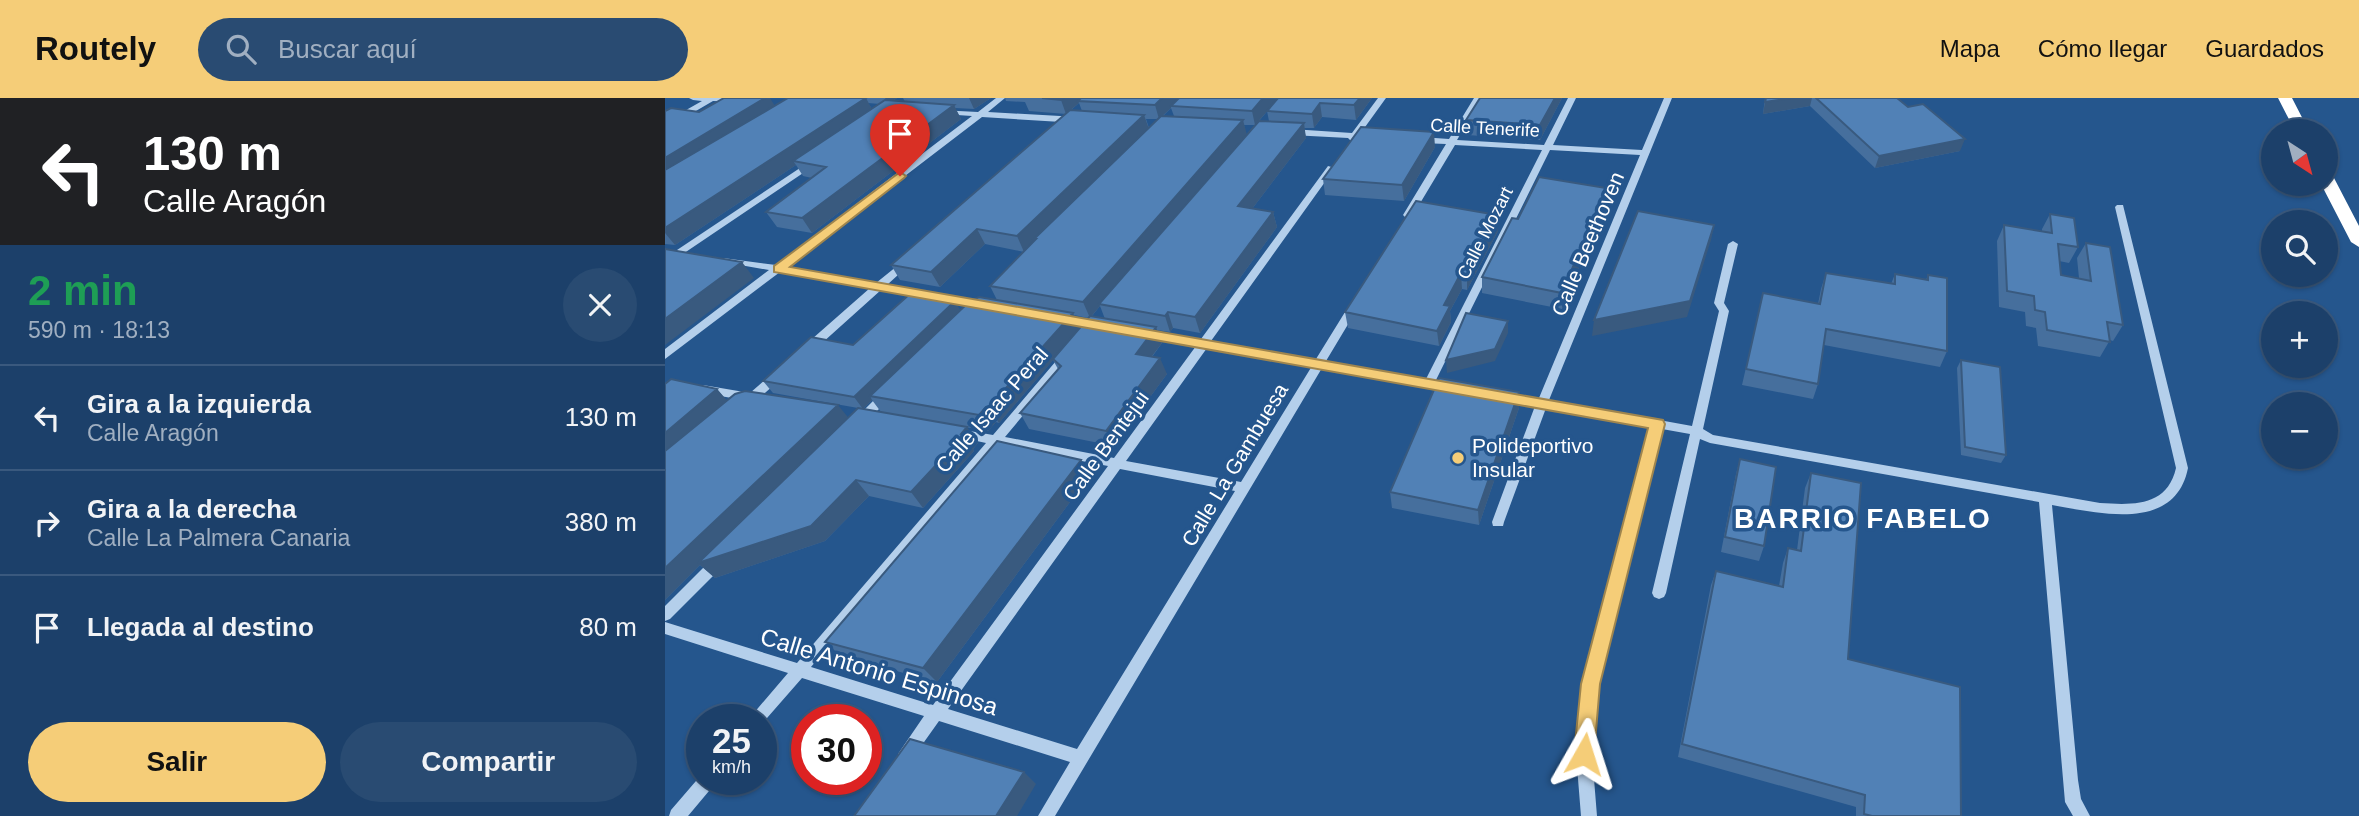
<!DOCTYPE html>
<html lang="es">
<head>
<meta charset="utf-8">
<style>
	:root { --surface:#1c406a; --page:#294b72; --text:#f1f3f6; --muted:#a0afc1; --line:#3a597e; --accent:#f5cd78 }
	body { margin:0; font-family:Arial,sans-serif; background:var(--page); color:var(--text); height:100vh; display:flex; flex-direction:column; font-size:26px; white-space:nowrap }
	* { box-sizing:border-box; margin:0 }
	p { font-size:23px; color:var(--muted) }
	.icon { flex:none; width:38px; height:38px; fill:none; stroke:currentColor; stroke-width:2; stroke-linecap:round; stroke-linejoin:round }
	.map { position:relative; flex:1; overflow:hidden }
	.sheet { display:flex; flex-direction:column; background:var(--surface); width:665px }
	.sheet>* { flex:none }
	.guide { background:#202124; color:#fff; overflow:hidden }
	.needle { width:46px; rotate:144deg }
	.tools { position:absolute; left:1596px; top:21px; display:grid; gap:14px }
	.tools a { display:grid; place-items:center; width:77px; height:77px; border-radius:50%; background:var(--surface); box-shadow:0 2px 5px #0004,0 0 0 2px var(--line); font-size:35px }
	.speed { position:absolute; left:21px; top:606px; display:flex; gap:14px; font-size:35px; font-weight:700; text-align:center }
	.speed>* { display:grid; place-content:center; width:91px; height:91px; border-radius:50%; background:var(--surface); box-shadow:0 2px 5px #0004,0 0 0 2px var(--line); line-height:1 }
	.speed small { font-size:18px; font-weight:400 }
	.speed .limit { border:10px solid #d22; background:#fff; color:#111 }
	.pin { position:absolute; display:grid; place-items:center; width:60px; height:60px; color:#fff; margin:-72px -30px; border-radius:50% 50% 50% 0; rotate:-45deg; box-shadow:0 0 7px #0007 }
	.pin .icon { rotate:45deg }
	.me { position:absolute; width:77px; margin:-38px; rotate:6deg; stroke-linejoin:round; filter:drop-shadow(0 0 5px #0008) }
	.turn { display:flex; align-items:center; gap:24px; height:147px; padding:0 28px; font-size:32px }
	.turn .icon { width:91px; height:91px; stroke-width:2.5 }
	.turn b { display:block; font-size:49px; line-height:60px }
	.round { display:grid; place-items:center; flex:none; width:74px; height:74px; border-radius:37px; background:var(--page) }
	.head { display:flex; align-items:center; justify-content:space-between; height:119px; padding:0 28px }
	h1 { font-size:42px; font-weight:800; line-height:52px; color:#1e9e55 }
	.action { display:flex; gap:14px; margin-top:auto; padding:14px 28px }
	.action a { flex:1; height:80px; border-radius:42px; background:var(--accent); color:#111; font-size:28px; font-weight:800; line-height:80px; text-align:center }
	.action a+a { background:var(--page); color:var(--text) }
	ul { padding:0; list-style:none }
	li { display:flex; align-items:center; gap:21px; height:105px; padding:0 28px; border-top:2px solid var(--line) }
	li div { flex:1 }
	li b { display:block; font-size:26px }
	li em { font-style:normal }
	header { display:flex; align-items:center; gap:42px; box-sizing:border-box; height:98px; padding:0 35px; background:var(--accent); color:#111 }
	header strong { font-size:33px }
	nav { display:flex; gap:38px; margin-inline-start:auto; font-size:24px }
	.search { width:490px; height:63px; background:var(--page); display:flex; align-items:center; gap:18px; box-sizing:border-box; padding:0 24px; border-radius:38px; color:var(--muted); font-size:26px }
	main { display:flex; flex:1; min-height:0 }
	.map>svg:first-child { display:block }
</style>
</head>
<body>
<header>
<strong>Routely</strong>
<div class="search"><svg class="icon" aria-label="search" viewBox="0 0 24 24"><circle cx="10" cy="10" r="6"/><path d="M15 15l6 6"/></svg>Buscar aquí</div>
<nav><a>Mapa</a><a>Cómo llegar</a><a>Guardados</a></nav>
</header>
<main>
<section class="sheet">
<div class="guide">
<div class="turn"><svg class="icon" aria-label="left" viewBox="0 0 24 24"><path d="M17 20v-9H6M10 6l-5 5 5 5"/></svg><div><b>130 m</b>Calle Aragón</div></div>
</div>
<div class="head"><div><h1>2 min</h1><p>590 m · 18:13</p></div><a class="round"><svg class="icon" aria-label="close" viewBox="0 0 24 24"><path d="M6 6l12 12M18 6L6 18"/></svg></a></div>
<ul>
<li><svg class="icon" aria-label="left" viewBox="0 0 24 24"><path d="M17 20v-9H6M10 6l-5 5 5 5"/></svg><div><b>Gira a la izquierda</b><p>Calle Aragón</p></div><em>130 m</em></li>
<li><svg class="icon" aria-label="right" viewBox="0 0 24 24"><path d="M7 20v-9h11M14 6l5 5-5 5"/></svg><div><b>Gira a la derecha</b><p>Calle La Palmera Canaria</p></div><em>380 m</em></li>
<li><svg class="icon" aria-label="arrive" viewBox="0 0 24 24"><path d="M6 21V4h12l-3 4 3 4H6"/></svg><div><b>Llegada al destino</b></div><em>80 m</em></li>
</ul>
<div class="action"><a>Salir</a><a>Compartir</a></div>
</section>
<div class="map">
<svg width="1694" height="718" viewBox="0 0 1694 718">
	<rect width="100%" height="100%" fill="#25568d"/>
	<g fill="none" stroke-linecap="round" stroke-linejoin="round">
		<path fill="#b4cfeb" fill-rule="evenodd" d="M24,0H76L78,2L74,4L48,3L0,31V24L37,3L28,2Z
			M331,0H340L323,14L413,19L417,22L413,25L317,19L121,169L211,185L242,160L247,163L246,165L222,187L320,204L324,205L325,207L324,209L320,210L216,192L147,254L143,255L137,251L139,248L205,190L115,174L0,261V251L104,172L58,164V160L111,167L307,18L277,16H274V12L313,14Z
			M713,0H721L695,36L709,37V41H692L687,44L683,40L626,37L622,34L626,31L687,35Z
			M809,0H817L792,42L879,47L903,0H911L888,47L977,52L999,0H1007L884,302L1027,328L1054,213L1049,205L1063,146L1068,143L1073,146L1059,205L1064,213L1038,331L1048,337L1435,405C1468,407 1502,409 1511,370L1450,109L1452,107H1458L1523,370C1510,435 1434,415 1387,407L1413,682L1416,701L1425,718H1408L1400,704L1374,404L1045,345L1035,341L1001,495L999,499L994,501L989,499L987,495L1025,336L997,331L933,586L927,656L932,718H916L911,656L919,586L985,329L881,310L839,424L838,428H828L827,424L870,308L838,302L832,298L838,294L874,300L975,57L885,52L771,282L790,286L792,289L790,292L786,293L657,270L390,718H373L405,664L274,623L247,661L241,664L235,661L233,656L259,618L137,580L96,627V621H85L88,616L123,575L0,536V524L132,565L321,345L289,338L287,335L289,332L293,331L328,337L397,256H405L407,259L340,339L449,360L531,248L476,238L475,235L476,232L480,231L536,241L663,68L670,70L546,243L651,261L685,206L689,205L694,208L661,263L761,281L877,52L790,47L748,117L746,119H740L738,117L781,46L756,45L752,42L756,39L784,41ZM542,250L647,268L576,384L461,363ZM333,347L443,368L268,607L146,569ZM455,371L570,393L412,651L283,611Z
			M147,62L151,65L150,67L0,168V160Z
			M113,273L117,274L119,277L117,280L86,307H78V302L38,295L32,291L38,287L85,295L109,274Z
			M223,291L227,292L229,295L227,298L198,327H190L188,324L190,321L219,292Z
			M54,457L59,459L61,463L59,467L5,521L0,523V508L49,459Z
			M37,676V681H51L49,687L23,718H4L6,712Z"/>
		<path fill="#fff" fill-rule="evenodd" d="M1613,0H1627L1644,33H1630Z
			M1661,75L1669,80L1694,128V149L1686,144L1656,86H1661Z"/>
	</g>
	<path fill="#466f9d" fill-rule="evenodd" d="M123,0H232L228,3L240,4L238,0H326L309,11L290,10L296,21L147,135L112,129L101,114L147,80L138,78L131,67L10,147L0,146V13L34,14L110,8ZM203,5L215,6L207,11Z
		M340,0H707L691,22L657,19L649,30H639L641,40L587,111L608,114L612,129L535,235L508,230L505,234L492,232L497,245L487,259L502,276L449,348L364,331L355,315L393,271L388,262L334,325L331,324L323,333L219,315L313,345L308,351L309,353L258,410L204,398L160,443L50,480L35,467L0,502V286L52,291L62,303L183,320L193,310L108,295L98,283L188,247L295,212L332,202L325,188L359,154L320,146L275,189L235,182L226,167L401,16L364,13L360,4L341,3ZM610,4L602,13L604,23H594ZM414,5L417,13L406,12ZM506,10L509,18H498ZM481,21H493L484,30ZM579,27H590L581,37ZM435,208L440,221L427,218ZM409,217L423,220L415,230ZM207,302L216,314L198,311Z
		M815,0H897L875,42L802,37L801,22Z
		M1100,0H1232L1295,53L1210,70L1145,8L1098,16Z
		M770,49L739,103L660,97L658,81Z
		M941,90L940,106L897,211L817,195V179L853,121Z
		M1385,116L1413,149L1404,165L1394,163L1396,177L1414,180L1412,160L1421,145L1458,227L1448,243L1445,242L1435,259L1373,248L1371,230L1361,228L1360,214L1334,209L1332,143L1339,127L1377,134V131Z
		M833,133L802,192L797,191L785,213L786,224L774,248L683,230L680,214Z
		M1161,175L1226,186L1230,176L1261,182L1263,177L1282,253L1275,269L1159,247L1153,286L1148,301L1077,287L1098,195L1153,206L1156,191Z
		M1296,262L1341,357L1336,365L1296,357L1292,270Z
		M854,294V310L814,427L727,410L725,394Z
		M1075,361L1099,448L1094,463L1056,454L1071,376Z
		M416,362L425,377L272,584L176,558L160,544Z
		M1146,375L1183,561L1296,718H1191V709L1013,659L1046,487L1051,473L1114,488L1118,465L1123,450L1132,452L1140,390Z"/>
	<path fill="#395a7f" d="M100,0H105L113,13L0,82V60Z
		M201,0L209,15L128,63L131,67L10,147L0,135V130Z
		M220,0H232L223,6Z
		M304,0H326L309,11Z
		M398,0H420L413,3L414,5L401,16L396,2Z
		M497,0H516L506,8V10L494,21L490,7Z
		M598,0H614L590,27L587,13Z
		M695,0H707L691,22L689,7Z
		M890,0H897L875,42V27Z
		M1128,0H1147L1145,8L1098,16L1100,4Z
		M655,5L657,19L649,30L647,16Z
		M289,7L296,21L147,135L137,120Z
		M479,17L484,31L369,141L370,143L359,154L352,138Z
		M578,22L582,37L434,206L435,208L425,220L418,204Z
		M639,25L641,40L577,124L573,108Z
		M769,34L770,49L739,103L737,87Z
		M1300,41L1295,53L1210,70L1214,58Z
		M941,90L940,106L897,211V195Z
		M608,114L612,129L535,235L530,219Z
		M832,117L833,133L802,192V177Z
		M1049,127L1046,142L1022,219L927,238L929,222Z
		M312,131L320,146L275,189L266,174Z
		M77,164L89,180L0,247V221Z
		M796,175L797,191L785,213L786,224L774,248L772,233L779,207Z
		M290,203L297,215L205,298L207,302L198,311L189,299Z
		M503,214L508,230L505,234L500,218Z
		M408,215L415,231L334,325L324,309Z
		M843,223V235L830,263L782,275L781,262Z
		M491,229L497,245L477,271L471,256Z
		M495,260L502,276L449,348L441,333Z
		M52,291L66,307L0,365V335Z
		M854,294V310L814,427L813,412Z
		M173,307L186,323L191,382L204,398L160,443L50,480L35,467L0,502V470Z
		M321,309L331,324L323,333L314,317Z
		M302,329L313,345L308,351L309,353L258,410L246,394Z
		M416,362L425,377L272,584L258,570Z
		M359,674L371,686L352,718H331Z"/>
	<path fill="#5181b6" stroke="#395a7f" stroke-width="2" d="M59,0H100L0,60V13L6,10L34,14Z
		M123,0H201L0,130V72Z
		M377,0H398L396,2Z
		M416,0H497L490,7L413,3Z
		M514,0H598L587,13L506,8Z
		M613,0H695L689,7L655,5L647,16L602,13Z
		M815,0H890L875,27L801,22Z
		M1101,0H1128L1100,4Z
		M1151,0H1232L1243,9L1258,6L1300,41L1214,58Z
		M220,2L289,7L137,120L101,114L161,69L128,63Z
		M405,12L479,17L352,138L312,131L266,174L226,167Z
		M496,18L578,22L418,204L325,188L371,141H369Z
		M594,23L639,25L573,108L608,114L530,219L503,214L500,218L434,206Z
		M696,29L769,34L737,87L658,81Z
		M874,79L941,90L897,195L817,179L847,120L853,121Z
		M751,103L832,117L802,177L796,175L779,207L785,208L772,233L680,214Z
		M973,113L1049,127L1025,203L929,222Z
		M1385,116L1409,120L1413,149L1393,146L1396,177L1426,183L1421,145L1445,149L1458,227L1442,224L1445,244L1382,232L1380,214L1370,212L1369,198L1342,193L1339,127L1387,135Z
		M0,151L77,164L0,221Z
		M1161,175L1230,186V176L1263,182V177L1282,180V253L1161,231L1153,286L1081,271L1098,195L1155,206Z
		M247,194L290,203L189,299L98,283L146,239L188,247Z
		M314,199L408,215L324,309H321L314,317L205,298L305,203Z
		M801,215L843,223L830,251L781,262Z
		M425,218L491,229L471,256L495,260L441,333L355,315L396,268L388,261Z
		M1296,262L1335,269L1341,357L1300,349Z
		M774,280L854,294L813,412L725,394Z
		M6,281L52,291L0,335V286Z
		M80,293L173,307L0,470V353L70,296Z
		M193,310L302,329L296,336L299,337L246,394L191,382L146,428L33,465Z
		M332,343L416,362L258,570L160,544Z
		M1075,361L1111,369L1099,448L1060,439Z
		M1146,375L1196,385L1183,561L1295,589L1296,718H1207L1199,716L1200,697L1017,646L1051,473L1118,489L1123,450L1136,453Z
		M245,641L359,674L331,718H189Z"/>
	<path fill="#f5cd78" stroke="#9f854e" stroke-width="2" d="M235,74L241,78L239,80L125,169L998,322L1000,326L935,586L929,656L926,663L919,666L912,663L909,656L916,586L983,330L109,174V168Z"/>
	<circle fill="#f5cd78" stroke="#25568d" stroke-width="2.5" cx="793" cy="360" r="7"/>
	<g text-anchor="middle" stroke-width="7" stroke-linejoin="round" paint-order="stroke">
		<g font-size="18" fill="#fff" stroke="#25568d">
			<text transform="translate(820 30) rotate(3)" y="6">Calle Tenerife</text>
			<text transform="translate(820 135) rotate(-63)" y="6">Calle Mozart</text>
		</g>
		<g font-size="21" fill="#fff" stroke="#25568d">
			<text transform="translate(923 146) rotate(-67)" y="7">Calle Beethoven</text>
			<text transform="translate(327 312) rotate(-49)" y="7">Calle Isaac Peral</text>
			<text transform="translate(441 348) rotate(-54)" y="7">Calle Bentejui</text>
			<text transform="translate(570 367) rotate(-59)" y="7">Calle La Gambuesa</text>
		</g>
		<g font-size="21" fill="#fff" stroke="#25568d" text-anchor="start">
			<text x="807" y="355">Polideportivo<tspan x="807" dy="24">Insular</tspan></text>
		</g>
		<g font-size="24" fill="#fff" stroke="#25568d">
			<text transform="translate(214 574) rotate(17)" y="8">Calle Antonio Espinosa</text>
		</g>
		<g font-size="28" font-weight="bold" letter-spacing="2" fill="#fff" stroke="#25568d">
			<text x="1198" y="430">BARRIO FABELO</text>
		</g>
	</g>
</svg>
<div class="tools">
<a><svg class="needle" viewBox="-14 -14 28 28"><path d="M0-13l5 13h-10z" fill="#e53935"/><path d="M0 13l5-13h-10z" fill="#a0afc1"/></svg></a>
<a><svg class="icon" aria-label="search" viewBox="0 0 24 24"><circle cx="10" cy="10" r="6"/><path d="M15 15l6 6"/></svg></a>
<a>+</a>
<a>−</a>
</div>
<div class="speed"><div>25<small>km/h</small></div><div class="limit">30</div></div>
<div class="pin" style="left:235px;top:78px;background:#d93025"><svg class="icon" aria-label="arrive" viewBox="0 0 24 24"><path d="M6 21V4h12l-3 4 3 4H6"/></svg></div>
<svg class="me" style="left:919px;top:656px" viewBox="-20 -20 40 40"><path d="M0-17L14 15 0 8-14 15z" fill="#f5cd78" stroke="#fff" stroke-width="4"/></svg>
</div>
</main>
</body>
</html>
